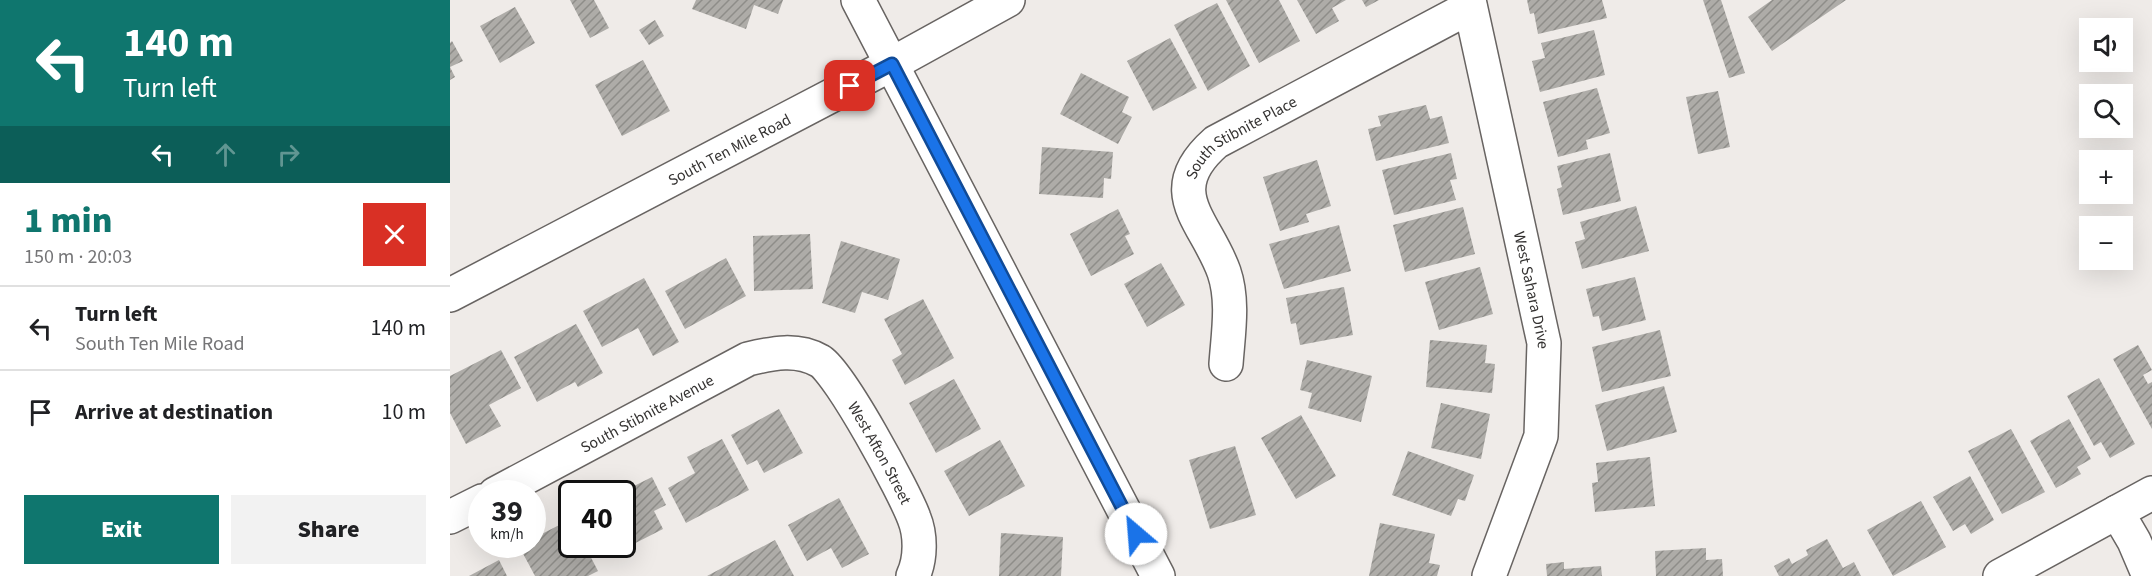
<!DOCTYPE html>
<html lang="en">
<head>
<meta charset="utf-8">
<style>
	:root { --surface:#fff; --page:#f2f2f2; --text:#202124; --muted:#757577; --line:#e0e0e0; --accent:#0f766e }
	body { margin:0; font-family:"Source Sans 3",sans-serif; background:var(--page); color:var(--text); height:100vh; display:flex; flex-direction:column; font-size:22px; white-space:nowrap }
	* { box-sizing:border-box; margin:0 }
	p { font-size:20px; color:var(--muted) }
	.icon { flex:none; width:33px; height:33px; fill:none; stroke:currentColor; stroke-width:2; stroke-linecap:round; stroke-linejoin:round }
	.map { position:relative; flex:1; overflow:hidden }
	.sheet { display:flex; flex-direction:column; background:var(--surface); width:450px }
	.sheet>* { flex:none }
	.guide { background:#0f766e; color:#fff; overflow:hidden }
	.tools { position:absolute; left:1629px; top:18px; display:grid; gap:12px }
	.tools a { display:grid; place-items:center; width:54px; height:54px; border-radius:0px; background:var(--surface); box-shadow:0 6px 24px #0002; font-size:30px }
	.speed { position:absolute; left:18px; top:480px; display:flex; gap:12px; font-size:30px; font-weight:700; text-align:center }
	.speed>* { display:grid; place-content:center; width:78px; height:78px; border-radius:50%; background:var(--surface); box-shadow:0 6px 24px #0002; line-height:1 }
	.speed small { font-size:15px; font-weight:400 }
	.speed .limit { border:3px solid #111; border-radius:9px; background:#fff; color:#111 }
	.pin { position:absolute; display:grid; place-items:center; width:51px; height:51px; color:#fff; margin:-26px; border-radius:12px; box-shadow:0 3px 9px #0006 }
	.me { position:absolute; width:66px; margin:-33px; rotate:333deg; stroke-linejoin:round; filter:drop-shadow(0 0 4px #0008) }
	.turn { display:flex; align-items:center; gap:21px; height:126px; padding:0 24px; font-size:27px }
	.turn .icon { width:78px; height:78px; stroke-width:2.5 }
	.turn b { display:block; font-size:42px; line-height:51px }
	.lanes { display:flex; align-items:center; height:57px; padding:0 24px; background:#0003; justify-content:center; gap:30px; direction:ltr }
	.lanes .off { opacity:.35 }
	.round { display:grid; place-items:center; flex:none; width:63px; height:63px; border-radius:0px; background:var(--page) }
	.head { display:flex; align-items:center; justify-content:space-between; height:102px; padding:0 24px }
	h1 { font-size:36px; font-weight:800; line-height:45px; color:var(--accent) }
	.button { display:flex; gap:12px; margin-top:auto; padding:12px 24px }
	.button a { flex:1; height:69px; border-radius:0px; background:var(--accent); color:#fff; font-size:24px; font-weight:800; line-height:69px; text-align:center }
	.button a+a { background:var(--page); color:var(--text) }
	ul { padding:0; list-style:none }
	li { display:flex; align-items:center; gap:18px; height:84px; padding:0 24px; border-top:2px solid var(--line) }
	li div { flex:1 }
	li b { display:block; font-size:22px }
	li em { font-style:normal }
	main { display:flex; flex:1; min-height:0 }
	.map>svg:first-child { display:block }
</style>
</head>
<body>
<main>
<section class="sheet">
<div class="guide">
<div class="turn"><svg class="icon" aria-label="left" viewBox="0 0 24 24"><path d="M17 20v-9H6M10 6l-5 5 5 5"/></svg><div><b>140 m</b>Turn left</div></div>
<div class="lanes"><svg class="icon" aria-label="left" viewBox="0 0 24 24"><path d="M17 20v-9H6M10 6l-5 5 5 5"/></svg><svg class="icon off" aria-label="ahead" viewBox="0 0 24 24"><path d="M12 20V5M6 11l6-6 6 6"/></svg><svg class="icon off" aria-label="right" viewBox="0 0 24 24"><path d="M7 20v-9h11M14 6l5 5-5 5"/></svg></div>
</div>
<div class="head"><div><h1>1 min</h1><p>150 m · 20:03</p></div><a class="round" style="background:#d93025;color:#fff"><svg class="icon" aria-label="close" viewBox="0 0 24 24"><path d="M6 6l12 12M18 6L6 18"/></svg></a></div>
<ul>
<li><svg class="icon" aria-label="left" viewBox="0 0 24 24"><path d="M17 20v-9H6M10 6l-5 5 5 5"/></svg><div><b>Turn left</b><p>South Ten Mile Road</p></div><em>140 m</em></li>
<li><svg class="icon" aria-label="arrive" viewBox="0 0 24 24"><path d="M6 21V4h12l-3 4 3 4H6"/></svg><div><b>Arrive at destination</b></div><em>10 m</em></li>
</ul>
<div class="button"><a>Exit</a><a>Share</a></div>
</section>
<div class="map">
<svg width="1702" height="576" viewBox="0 0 1702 576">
	<defs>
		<pattern id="building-hatch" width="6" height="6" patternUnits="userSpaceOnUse" patternTransform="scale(1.5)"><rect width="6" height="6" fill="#aeaca8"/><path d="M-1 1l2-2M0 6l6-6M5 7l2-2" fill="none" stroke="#8e8d89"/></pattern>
	</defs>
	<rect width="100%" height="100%" fill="#efebe8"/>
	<path fill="url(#building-hatch)" d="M120,0H144L159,28L140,38Z
		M246,0H333L328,14L304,5L296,29L242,9Z
		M776,0H829L850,41L809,63Z
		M847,0H896L882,8L889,21L866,34Z
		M912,0H929L916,7Z
		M1077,0H1152L1157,18L1088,34L1084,13L1080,14Z
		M1253,0H1271L1295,73L1279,78Z
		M1322,0H1396L1322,51L1298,17Z
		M767,3L800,66L758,91L724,25Z
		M65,7L85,43L50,63L30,26Z
		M205,20L214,36L199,45L189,30Z
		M1144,30L1155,75L1090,92L1082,61L1095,58L1091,43Z
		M720,38L747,88L703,111L677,61Z
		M2,41L13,61L0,67L5,77L0,80V43Z
		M193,60L220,111L172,136L145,85Z
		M631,73L679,97L672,112L682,117L668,144L610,114Z
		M1147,88L1160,133L1136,140L1138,149L1108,157L1093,102Z
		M1268,91L1280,147L1248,154L1236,97Z
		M976,105L980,119L992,116L999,143L926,161L918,129L931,126L928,116Z
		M592,147L663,152L661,179L654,178L653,198L589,194Z
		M1001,153L1007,179L1000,180L1006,200L944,215L932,170Z
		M1160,153L1171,201L1113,215L1107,189L1112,187L1107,166Z
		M867,160L881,206L856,214L859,222L830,231L813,177Z
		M1186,206L1199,251L1132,269L1125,242L1135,239L1130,222Z
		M1013,207L1025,254L955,272L943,225Z
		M668,209L680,234L675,236L684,254L641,276L620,234Z
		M889,225L901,271L834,289L819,244Z
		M360,234L363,289L304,291L303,236Z
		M391,241L450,259L438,300L412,292L405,313L372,303Z
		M276,258L296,296L235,329L215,291Z
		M711,263L735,305L697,327L674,284Z
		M1030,267L1043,314L989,330L975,282Z
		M1185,277L1196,320L1152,331L1149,316L1143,317L1136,289Z
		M194,278L229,342L203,356L188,328L152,347L133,311Z
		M894,287L903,335L850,345L846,323L841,324L836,298Z
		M473,299L504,358L455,385L442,360L452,354L434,319Z
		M126,324L153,373L128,387L125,382L87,402L64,357Z
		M1210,330L1221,376L1152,392L1142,347Z
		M980,340L1037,345L1035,363L1045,364L1042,393L976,387Z
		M1688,345L1702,370L1693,375L1698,384L1702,382V429L1663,359Z
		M51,350L71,388L39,405L51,426L16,444L0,413V376Z
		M857,360L922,376L911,422L858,408L862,393L850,390Z
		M1649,378L1685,444L1660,458L1651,442L1644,446L1617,396Z
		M504,379L531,429L486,453L459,403Z
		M1214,386L1227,432L1157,451L1145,405Z
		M991,403L1040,414L1031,459L981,448Z
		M329,409L353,453L314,473L307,460L297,465L281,435Z
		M851,415L886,476L846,499L811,438Z
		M1619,419L1641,459L1627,467L1631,474L1606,488L1580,441Z
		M1561,429L1595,492L1552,514L1518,451Z
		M272,439L299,490L236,523L218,488L245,473L237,457Z
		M550,440L575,486L519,516L494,471Z
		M785,446L806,515L760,529L739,460Z
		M958,451L1024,475L1015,501L1008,499L1001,516L942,495Z
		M1200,457L1205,506L1145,512L1142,483L1148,482L1146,463Z
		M1520,476L1544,520L1521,534L1515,524L1503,531L1483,497Z
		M202,477L216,505L204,511L213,529L158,557L152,544H172V492Z
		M389,498L419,554L392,568L381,548L357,561L338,525Z
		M1471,501L1496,547L1443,576L1417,530Z
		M121,519L122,544H134L148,571L138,576H85L69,546L82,544V539Z
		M930,523L985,534L979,563L990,565L987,576H919Z
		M551,533L613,537L611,576H549Z
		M1377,539L1393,568L1404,562L1411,576H1329L1324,566L1339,558L1342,564L1358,555L1356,550Z
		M325,540L344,576H257Z
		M1256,548V560L1272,559L1273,576H1206L1205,551Z
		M49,560L57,576H19Z
		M1114,562V569L1151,566L1152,576H1097L1096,564Z"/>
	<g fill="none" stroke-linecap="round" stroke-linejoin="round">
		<g stroke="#686462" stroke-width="36">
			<g id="minor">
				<path d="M408,0L708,576"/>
				<path id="s1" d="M1019,0L1094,343L1091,436L1039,576"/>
				<path id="s2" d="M0,295L442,64L558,0"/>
				<path id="s3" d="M776,364C778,335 784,301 774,272C756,221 709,192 766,142L1020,7"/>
				<path id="s4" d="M45,494L298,359C323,353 347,348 370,361C389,371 455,493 464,518C471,535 471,559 463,576"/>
				<path d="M1667,512L1684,541L1699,576"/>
				<path d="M0,517L32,501"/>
				<path d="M1550,576L1702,493"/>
			</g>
		</g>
		<use href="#minor" stroke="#fff" stroke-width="33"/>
	</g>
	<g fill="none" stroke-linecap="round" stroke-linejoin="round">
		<g stroke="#114b97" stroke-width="15">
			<path id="route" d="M400,86L442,64L686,534"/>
		</g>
		<use href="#route" stroke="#1a73e8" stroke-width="10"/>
	</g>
	<g text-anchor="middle" stroke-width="6" stroke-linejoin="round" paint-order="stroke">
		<g font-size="16" fill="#353332" stroke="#fff">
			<text dy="6" stroke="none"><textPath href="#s3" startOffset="262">South Stibnite Place</textPath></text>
			<text dy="6" stroke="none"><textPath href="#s2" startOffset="315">South Ten Mile Road</textPath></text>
			<text dy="6" stroke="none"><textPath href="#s1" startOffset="297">West Sahara Drive</textPath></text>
			<text dy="6" stroke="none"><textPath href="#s4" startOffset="172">South Stibnite Avenue</textPath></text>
			<text dy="6" stroke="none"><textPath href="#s4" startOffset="471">West Afton Street</textPath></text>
		</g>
	</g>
</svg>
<div class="tools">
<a><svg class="icon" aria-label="sound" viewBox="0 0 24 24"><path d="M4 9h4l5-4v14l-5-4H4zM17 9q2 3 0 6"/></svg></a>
<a><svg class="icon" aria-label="search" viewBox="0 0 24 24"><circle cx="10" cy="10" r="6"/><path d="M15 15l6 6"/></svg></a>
<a>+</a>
<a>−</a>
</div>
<div class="speed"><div>39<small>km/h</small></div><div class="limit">40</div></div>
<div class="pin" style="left:400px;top:86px;background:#d93025"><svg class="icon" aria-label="arrive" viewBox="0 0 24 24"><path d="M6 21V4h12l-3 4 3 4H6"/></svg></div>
<svg class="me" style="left:686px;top:534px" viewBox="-20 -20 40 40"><circle r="19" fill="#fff"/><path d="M0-13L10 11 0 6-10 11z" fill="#1a73e8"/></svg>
</div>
</main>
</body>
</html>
